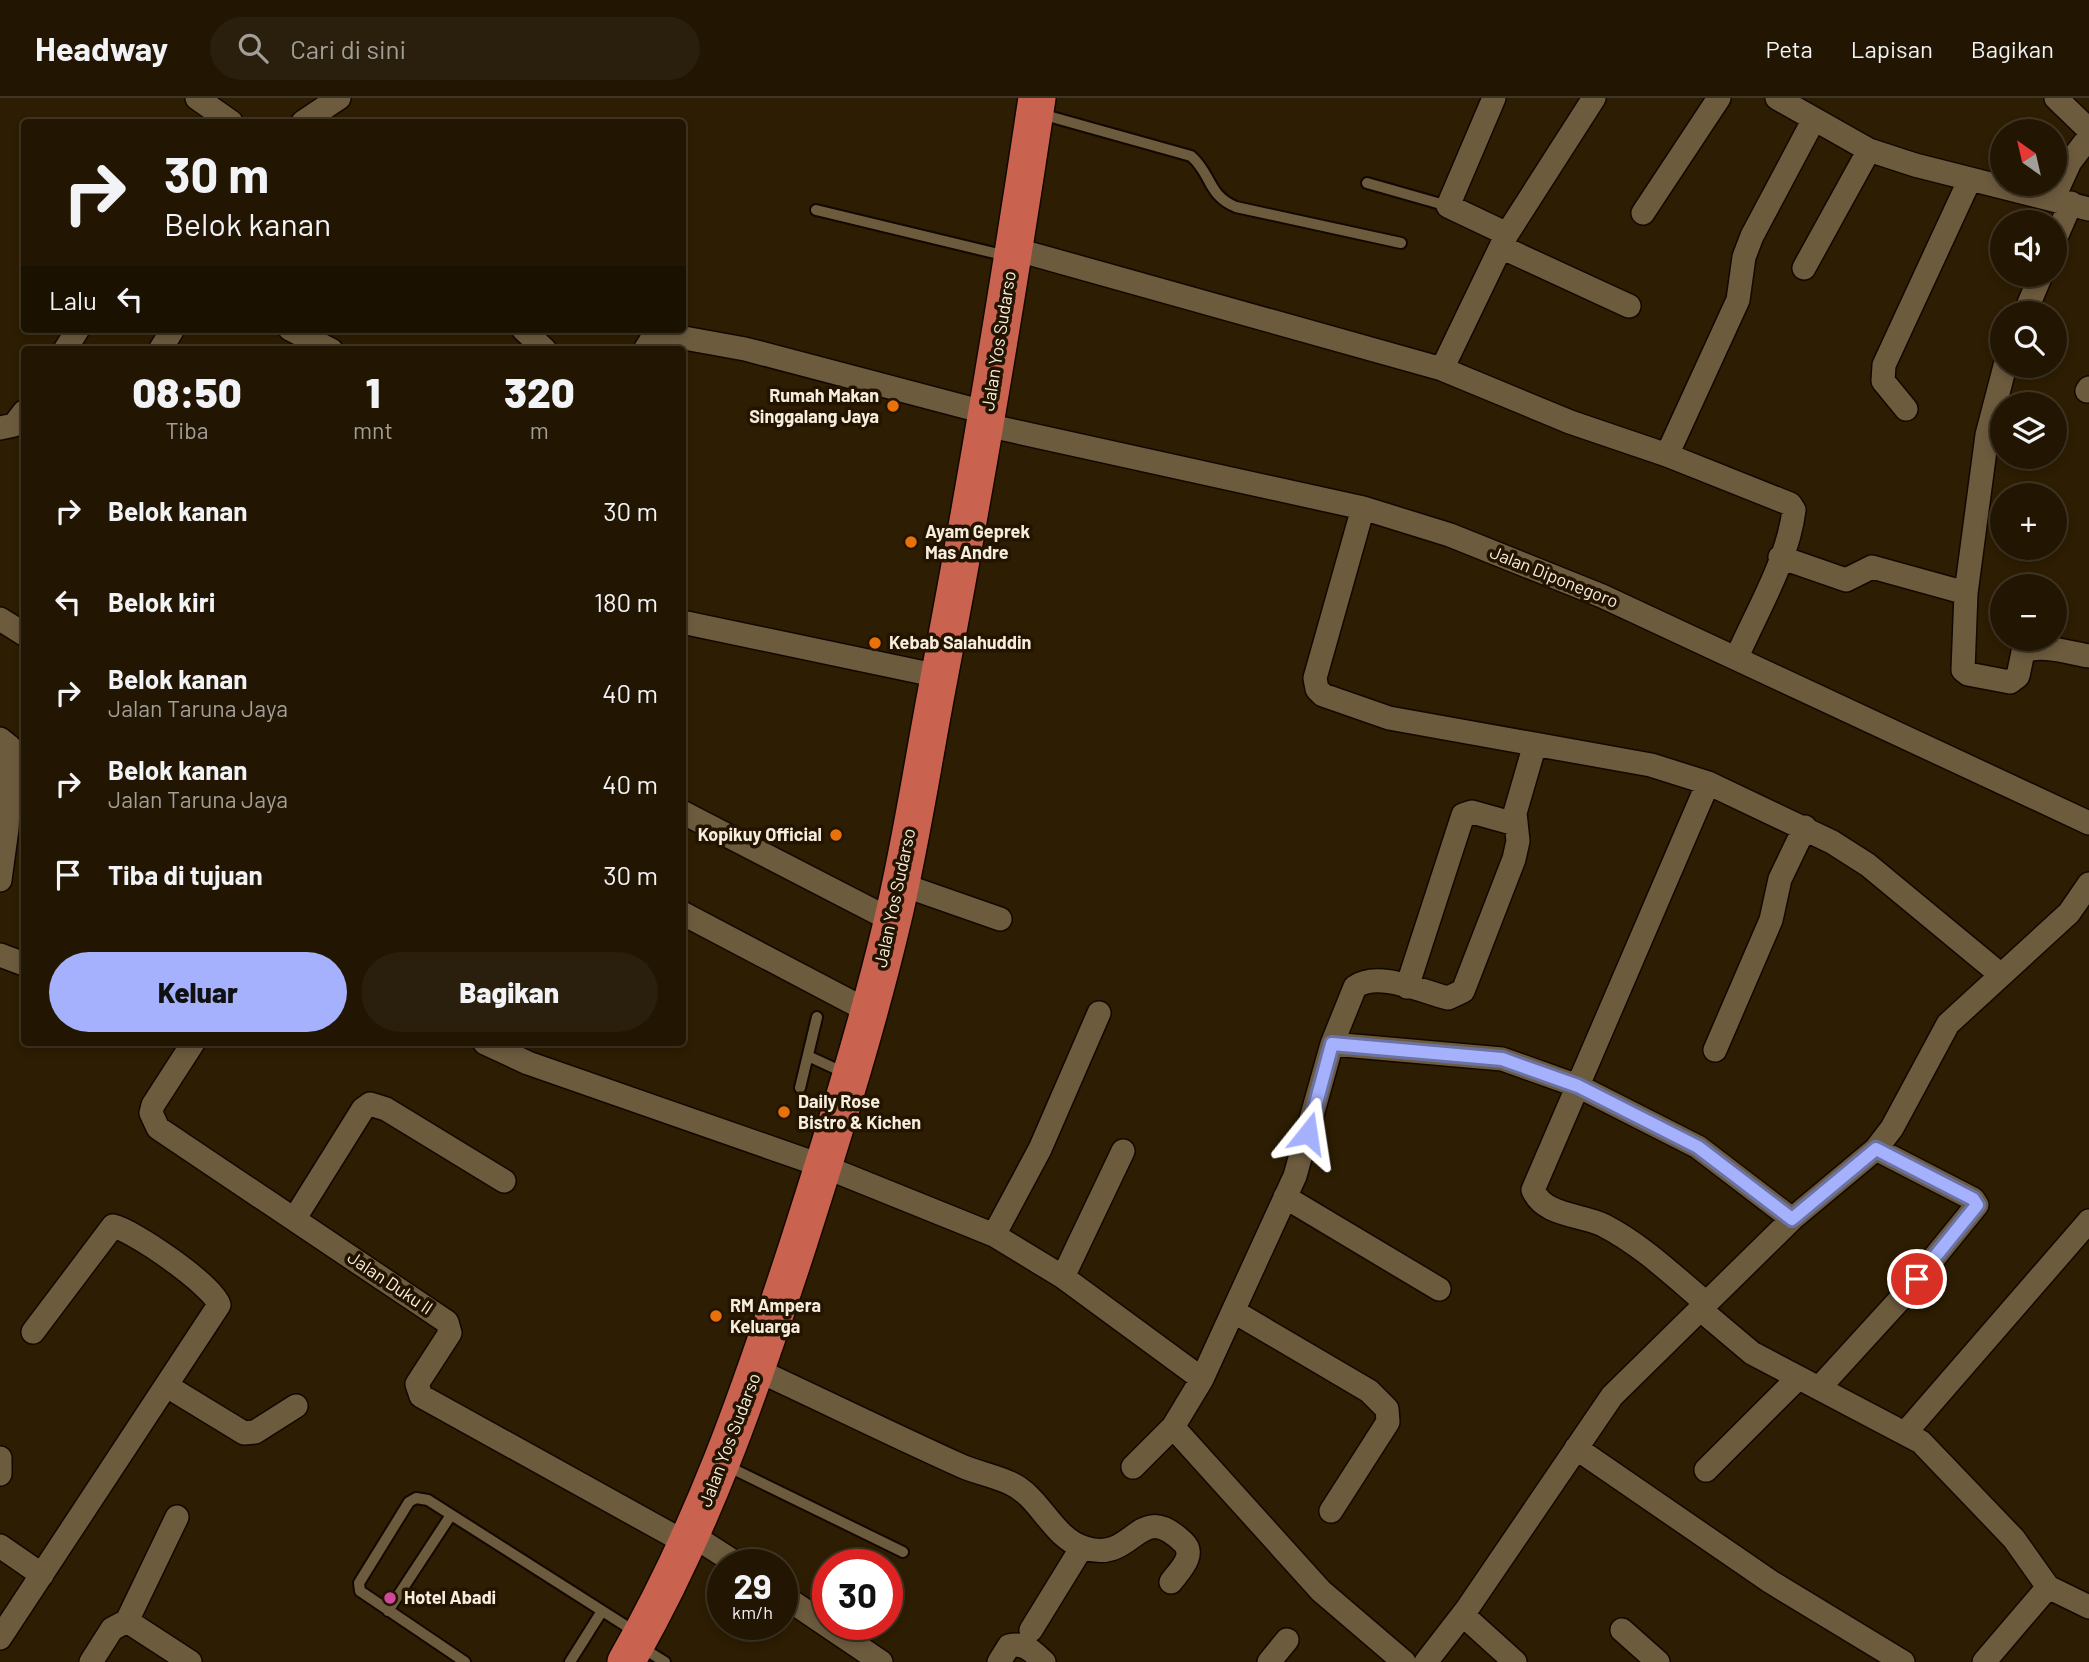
<!DOCTYPE html>
<html lang="id">
<head>
<meta charset="utf-8">
<style>
	:root { --surface:#221602; --page:#2a1f0c; --text:#f1f3f6; --muted:#a29f99; --line:#3f3524; --accent:#a5b1fc }
	body { margin:0; font-family:Barlow,sans-serif; background:var(--page); color:var(--text); height:100vh; display:flex; flex-direction:column; font-size:26px; white-space:nowrap }
	* { box-sizing:border-box; margin:0 }
	p { font-size:23px; color:var(--muted) }
	.icon { flex:none; width:38px; height:38px; fill:none; stroke:currentColor; stroke-width:2; stroke-linecap:round; stroke-linejoin:round }
	.map { position:relative; flex:1; overflow:hidden }
	.drawer { position:absolute; left:21px; top:248px; width:665px; height:700px; display:flex; flex-direction:column; background:var(--surface); border-radius:7px; box-shadow:0 4px 10px #0003,0 0 0 2px var(--line) }
	.drawer>* { flex:none }
	.top-card { position:absolute; left:21px; top:21px; width:665px; height:214px; border-radius:7px; box-shadow:0 4px 10px #0003,0 0 0 2px var(--line); background:#221602; color:var(--text); overflow:hidden }
	.needle { width:46px; rotate:326deg }
	.tools { position:absolute; left:1990px; top:21px; display:grid; gap:14px }
	.tools a { display:grid; place-items:center; width:77px; height:77px; border-radius:50%; background:var(--surface); box-shadow:0 4px 10px #0003,0 0 0 2px var(--line); font-size:35px }
	.speed { position:absolute; left:707px; top:1451px; display:flex; gap:14px; font-size:35px; font-weight:700; text-align:center }
	.speed>* { display:grid; place-content:center; width:91px; height:91px; border-radius:50%; background:var(--surface); box-shadow:0 4px 10px #0003,0 0 0 2px var(--line); line-height:1 }
	.speed small { font-size:18px; font-weight:400 }
	.speed .limit { border:10px solid #d22; background:#fff; color:#111 }
	.pin { position:absolute; display:grid; place-items:center; width:60px; height:60px; color:#fff; margin:-30px; border:4px solid #fff; border-radius:50%; box-shadow:0 2px 7px #0007 }
	.me { position:absolute; width:77px; margin:-38px; rotate:15deg; stroke-linejoin:round; filter:drop-shadow(0 0 5px #0008) }
	.turn { display:flex; align-items:center; gap:24px; height:147px; padding:0 28px; font-size:32px }
	.turn .icon { width:91px; height:91px; stroke-width:2.5 }
	.turn b { display:block; font-size:49px; line-height:60px }
	.then { display:flex; align-items:center; height:66px; padding:0 28px; background:#0003; gap:14px; font-size:26px }
	.eta { display:flex; justify-content:space-evenly; align-items:center; height:119px; text-align:center }
	.eta b { font-size:42px; font-weight:800; line-height:49px }
	.action { display:flex; gap:14px; margin-top:auto; padding:14px 28px }
	.action a { flex:1; height:80px; border-radius:42px; background:var(--accent); color:#111; font-size:28px; font-weight:800; line-height:80px; text-align:center }
	.action a+a { background:var(--page); color:var(--text) }
	ul { padding:0; list-style:none }
	li { display:flex; align-items:center; gap:21px; height:91px; padding:0 28px }
	li div { flex:1 }
	li b { display:block; font-size:26px }
	li em { font-style:normal }
	header { display:flex; align-items:center; gap:42px; box-sizing:border-box; height:98px; padding:0 35px; background:var(--surface); border-bottom:2px solid var(--line) }
	header strong { font-size:33px }
	nav { display:flex; gap:38px; margin-inline-start:auto; font-size:24px }
	.search { width:490px; height:63px; background:var(--page); display:flex; align-items:center; gap:18px; box-sizing:border-box; padding:0 24px; border-radius:38px; color:var(--muted); font-size:26px }
	.map>svg:first-child { display:block }
</style>
</head>
<body>
<header>
<strong>Headway</strong>
<div class="search"><svg class="icon" aria-label="search" viewBox="0 0 24 24"><circle cx="10" cy="10" r="6"/><path d="M15 15l6 6"/></svg>Cari di sini</div>
<nav><a>Peta</a><a>Lapisan</a><a>Bagikan</a></nav>
</header>
<div class="map">
<svg width="2089" height="1564" viewBox="0 0 2089 1564">
	<rect width="100%" height="100%" fill="#2d1d02"/>
	<g fill="none" stroke-linecap="round" stroke-linejoin="round">
		<g stroke="#130800" stroke-width="14">
			<path id="service" d="M1041,16L1191,58C1212,76 1207,97 1236,109L1401,145
				M1367,85L1448,108
				M816,112L1007,158
				M808,958L847,976
				M800,990L817,919
				M725,1367L903,1454
				M388,1513L451,1417
				M641,1549L665,1564
				M465,1564L360,1493L359,1485L409,1404L416,1400L428,1402L637,1535
				M570,1564L602,1513"/>
		</g>
		<g stroke="#130800" stroke-width="26">
			<path id="minor" d="M197,0L231,24
				M1494,0L1448,108L1507,136
				M1777,0L1869,52L1915,67L2089,111
				M2056,0L2089,32
				M303,24L339,0
				M2053,101L2070,64L2089,39
				M1643,115L1719,0
				M2054,144L2071,105
				M1501,149L1629,208
				M1014,151L1442,271L1570,324L1667,357L1790,406L1794,412C1788,462 1757,513 1737,559
				M1804,170L1869,52
				M2025,215L2041,177
				M290,231L331,252
				M523,231L545,252
				M65,252L78,231
				M160,252L173,231
				M645,252L653,239L662,236L745,251L988,315
				M2005,268L1987,337L1966,495L1963,572L1968,576L2010,584L2018,578L2023,554C2041,545 2069,555 2089,558
				M1442,271L1507,136L1594,0
				M2087,293L2089,290
				M1906,311L1883,283L1884,267L1970,81
				M986,327L1363,410L1450,437L1602,498L2089,725
				M0,330L14,327L24,314
				M1667,357L1738,202L1744,159L1752,138L1813,23
				M1363,410L1315,580L1317,591L1323,597L1389,620L1651,667L1708,685L1832,744L1868,767L2001,877
				M1780,459L1846,482L1872,469L1966,495
				M0,521L24,536
				M682,524L939,578
				M0,641L10,649L11,656L7,731L0,782
				M682,714L893,823
				M900,786L1000,821
				M682,815L870,914
				M0,857L24,866
				M1407,889L1463,717L1472,714L1515,726
				M193,945L153,1007L151,1015L158,1030L447,1224L450,1235L417,1286L421,1298L688,1446
				M485,945L528,965L823,1068L994,1137L1063,1179L1202,1281
				M1332,946L1502,961L1578,988L1698,1049L1792,1121
				M1715,952L1771,822L1780,781L1805,729
				M1285,1099L1439,1191
				M295,1120L363,1011L370,1006L386,1011L504,1083
				M994,1137L1040,1051L1099,915
				M1063,1179L1123,1053
				M1707,1206C1674,1178 1642,1147 1603,1127C1580,1116 1544,1118 1533,1092L1708,685
				M1701,1212L1752,1255L1921,1344L2014,1441L2048,1489L2089,1509
				M1233,1213L1369,1293L1387,1311L1388,1324L1331,1413
				M757,1272C826,1304 895,1338 964,1369C979,1375 995,1378 1010,1385C1041,1399 1052,1440 1085,1450C1135,1466 1137,1400 1183,1444C1197,1457 1179,1473 1171,1484
				M167,1288L244,1335L255,1334L296,1308
				M1819,1290L1903,1198L1977,1107L1973,1101L1876,1051
				M1173,1329L1321,1493L1404,1564
				M1906,1334L2089,1123
				M1576,1350L1771,1484L1903,1564
				M0,1360V1376
				M1133,1369L1173,1329L1202,1281L1295,1078L1332,946L1355,889C1378,872 1423,894 1448,900L1463,893L1514,761L1518,743L1515,715L1535,646
				M1706,1372L1798,1280
				M692,1437L737,1466
				M0,1448L42,1477
				M782,1497L881,1564
				M1463,1517L1515,1564
				M127,1523L177,1419
				M1031,1532L1082,1449
				M1622,1532L1658,1564
				M0,1540L219,1207C214,1188 133,1132 113,1128L33,1234
				M91,1564L112,1531L127,1523L190,1564
				M999,1564L1009,1548C1025,1544 1033,1554 1044,1564
				M1269,1564L1287,1542
				M1426,1564L1467,1511L1612,1298L1792,1121L1876,1051L1892,1030L1948,926L2069,815L2089,786
				M1984,1564L2048,1489"/>
		</g>
		<g stroke="#130800" stroke-width="40">
			<path id="trunk" d="M626,1564C703,1430 749,1296 797,1150C831,1044 865,937 891,829C911,747 923,663 939,580C976,387 1008,194 1037,0"/>
		</g>
		<use href="#service" stroke="#6d5b3e" stroke-width="10"/>
		<use href="#minor" stroke="#6d5b3e" stroke-width="23"/>
		<use href="#trunk" stroke="#ca6250" stroke-width="37"/>
	</g>
	<g fill="none" stroke-linecap="round" stroke-linejoin="round">
		<g stroke="#6b73a4" stroke-width="18">
			<path id="route" d="M1308,1035L1332,946L1502,961L1578,988L1698,1049L1792,1121L1876,1051L1973,1101L1977,1107L1917,1181"/>
		</g>
		<use href="#route" stroke="#a5b1fc" stroke-width="12"/>
	</g>
	<g fill="#e8710a" stroke="#231400" stroke-width="2.5">
		<circle cx="893" cy="308" r="7"/>
		<circle cx="911" cy="444" r="7"/>
		<circle cx="875" cy="545" r="7"/>
		<circle cx="836" cy="737" r="7"/>
		<circle cx="784" cy="1014" r="7"/>
		<circle cx="716" cy="1218" r="7"/>
	</g>
	<circle fill="#d1479c" stroke="#231400" stroke-width="2.5" cx="390" cy="1500" r="7"/>
	<g text-anchor="middle" stroke-width="7" stroke-linejoin="round" paint-order="stroke">
		<g font-size="18" fill="#f7eddd" stroke="#231400">
			<text transform="translate(999 243) rotate(-81)" y="6">Jalan Yos Sudarso</text>
			<text transform="translate(1554 479) rotate(22)" y="6">Jalan Diponegoro</text>
			<text transform="translate(895 800) rotate(-78)" y="6">Jalan Yos Sudarso</text>
			<text transform="translate(390 1185) rotate(34)" y="6">Jalan Duku II</text>
			<text transform="translate(730 1342) rotate(-69)" y="6">Jalan Yos Sudarso</text>
		</g>
		<g font-size="18" font-weight="bold" fill="#f7eddd" stroke="#231400" text-anchor="start">
			<text x="879" y="304" text-anchor="end">Rumah Makan<tspan x="879" dy="21">Singgalang Jaya</tspan></text>
			<text x="925" y="440">Ayam Geprek<tspan x="925" dy="21">Mas Andre</tspan></text>
			<text x="889" y="551">Kebab Salahuddin</text>
			<text x="822" y="743" text-anchor="end">Kopikuy Official</text>
			<text x="798" y="1010">Daily Rose<tspan x="798" dy="21">Bistro &amp; Kichen</tspan></text>
			<text x="730" y="1214">RM Ampera<tspan x="730" dy="21">Keluarga</tspan></text>
			<text x="404" y="1506">Hotel Abadi</text>
		</g>
	</g>
</svg>
<div class="tools">
<a><svg class="needle" viewBox="-14 -14 28 28"><path d="M0-13l5 13h-10z" fill="#e53935"/><path d="M0 13l5-13h-10z" fill="#a29f99"/></svg></a>
<a><svg class="icon" aria-label="sound" viewBox="0 0 24 24"><path d="M4 9h4l5-4v14l-5-4H4zM17 9q2 3 0 6"/></svg></a>
<a><svg class="icon" aria-label="search" viewBox="0 0 24 24"><circle cx="10" cy="10" r="6"/><path d="M15 15l6 6"/></svg></a>
<a><svg class="icon" aria-label="layers" viewBox="0 0 24 24"><path d="M12 4l9 5-9 5-9-5zM3 14l9 5 9-5"/></svg></a>
<a>+</a>
<a>−</a>
</div>
<div class="speed"><div>29<small>km/h</small></div><div class="limit">30</div></div>
<div class="pin" style="left:1917px;top:1181px;background:#d93025"><svg class="icon" aria-label="arrive" viewBox="0 0 24 24"><path d="M6 21V4h12l-3 4 3 4H6"/></svg></div>
<svg class="me" style="left:1308px;top:1035px" viewBox="-20 -20 40 40"><path d="M0-17L14 15 0 8-14 15z" fill="#a5b1fc" stroke="#fff" stroke-width="4"/></svg>
<div class="top-card">
<div class="turn"><svg class="icon" aria-label="right" viewBox="0 0 24 24"><path d="M7 20v-9h11M14 6l5 5-5 5"/></svg><div><b>30 m</b>Belok kanan</div></div>
<div class="then">Lalu<svg class="icon" aria-label="left" viewBox="0 0 24 24"><path d="M17 20v-9H6M10 6l-5 5 5 5"/></svg></div>
</div>
<section class="drawer">
<div class="eta">
<div><b>08:50</b><p>Tiba</p></div>
<div><b>1</b><p>mnt</p></div>
<div><b>320</b><p>m</p></div>
</div>
<ul>
<li><svg class="icon" aria-label="right" viewBox="0 0 24 24"><path d="M7 20v-9h11M14 6l5 5-5 5"/></svg><div><b>Belok kanan</b></div><em>30 m</em></li>
<li><svg class="icon" aria-label="left" viewBox="0 0 24 24"><path d="M17 20v-9H6M10 6l-5 5 5 5"/></svg><div><b>Belok kiri</b></div><em>180 m</em></li>
<li><svg class="icon" aria-label="right" viewBox="0 0 24 24"><path d="M7 20v-9h11M14 6l5 5-5 5"/></svg><div><b>Belok kanan</b><p>Jalan Taruna Jaya</p></div><em>40 m</em></li>
<li><svg class="icon" aria-label="right" viewBox="0 0 24 24"><path d="M7 20v-9h11M14 6l5 5-5 5"/></svg><div><b>Belok kanan</b><p>Jalan Taruna Jaya</p></div><em>40 m</em></li>
<li><svg class="icon" aria-label="arrive" viewBox="0 0 24 24"><path d="M6 21V4h12l-3 4 3 4H6"/></svg><div><b>Tiba di tujuan</b></div><em>30 m</em></li>
</ul>
<div class="action"><a>Keluar</a><a>Bagikan</a></div>
</section>
</div>
</body>
</html>
